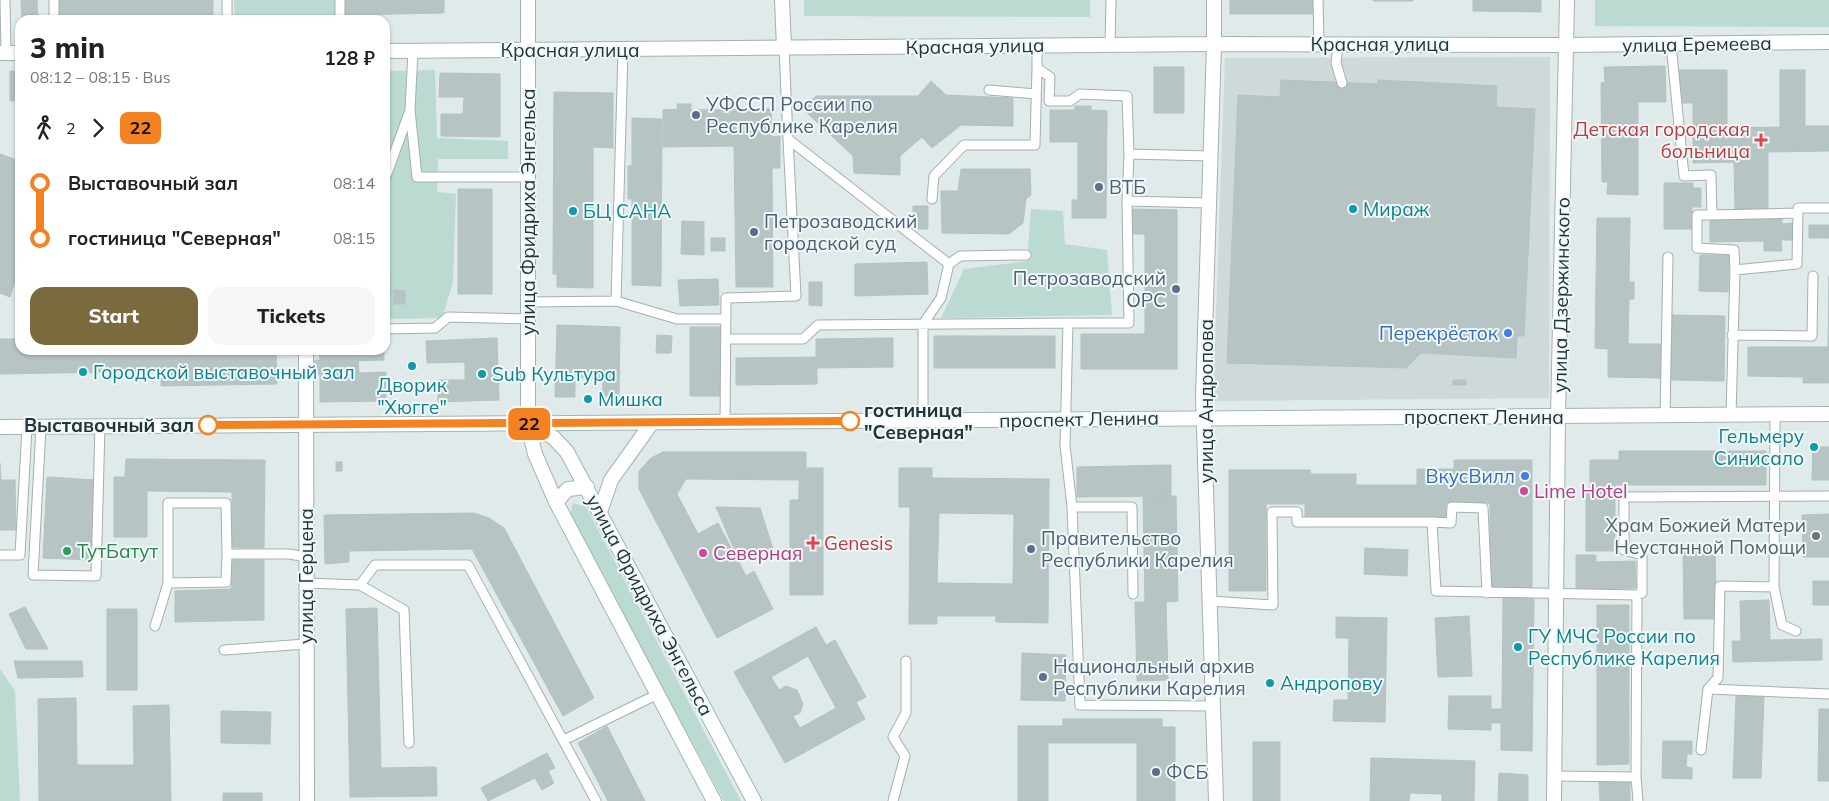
<!DOCTYPE html>
<meta charset="utf-8">
<style>
:root{--surface:#fff;--page:#f6f6f6;--text:#222;--muted:#767676;--accent:#7b6a3e}
body{margin:0;font-family:Mulish,sans-serif;background:var(--page);color:var(--text);height:100vh;display:flex;flex-direction:column;font-size:19px;white-space:nowrap}
*{box-sizing:border-box;margin:0}
p{font-size:16px;color:var(--muted)}
.icon{flex:none;width:28px;height:28px;fill:none;stroke:currentColor;stroke-width:2;stroke-linecap:round;stroke-linejoin:round}
.map{position:relative;flex:1;overflow:hidden}
.side{position:absolute;left:15px;top:15px;width:375px;height:340px;display:flex;flex-direction:column;background:var(--surface);border-radius:15px;box-shadow:0 1px 4px #0004}
.side>*{flex:none}
.badge{padding:0 10px;border-radius:8px;font-size:18px;line-height:32px}
.map>.badge{position:absolute;translate:-50% -50%;box-shadow:0 0 0 2px #fff}
.legs{display:flex;align-items:center;gap:8px;height:55px;padding:0 15px;font-size:16px}
.legs p{margin-inline-start:auto}
.summary{display:flex;align-items:center;justify-content:space-between;height:85px;padding:0 15px}
h1{font-size:28px;font-weight:800;line-height:38px}
.action{display:flex;gap:10px;margin-top:auto;padding:10px 15px}
.action a{flex:1;height:58px;border-radius:15px;background:var(--accent);color:#fff;font-size:20px;font-weight:800;line-height:58px;text-align:center}
.action a+a{background:var(--page);color:var(--text)}
ul{padding:0 15px;list-style:none}
li{display:flex;align-items:center;gap:18px;height:55px;font-size:19px}
li i{display:grid;place-items:center;width:8px;height:100%;margin:0 6px;background:currentColor}
li i::after{content:'';width:12px;height:12px;margin:-6px;border:4px solid;border-radius:50%;background:var(--surface)}
li p{margin-inline-start:auto}
li:first-child i{background:linear-gradient(#0000 50%,currentColor 0)}
li:last-child i{background:linear-gradient(currentColor 50%,#0000 0)}
.map>svg:first-child{display:block}
</style>
<div class="map">
<svg width="1829" height="801" viewBox="0 0 1829 801">
<rect width="100%" height="100%" fill="#e0eaea"/>
<path fill="#cfd9da" d="M1550 57 1549 398 1213 401 1225 58Z"/>
<path fill="#badad2" d="M234 0H336V20H235Z
M804 0H1090V17L804 16Z
M1595 0H1829V27L1595 26Z
M435 70 437 138 508 141V159H438L437 192 456 194 453 282 442 318 385 319V71Z
M1031 209 1063 211 1065 244 1107 250 1112 315 941 318 964 269 1027 261Z
M573 503 586 507 741 801H724L570 517Z
M0 669 15 691 20 801H0Z"/>
<path fill="#b6c4c4" stroke="#b3c2c3" fill-rule="evenodd" d="M21 0H37L38 20H22Z
M57 0H213V20H57Z
M343 0H444V13L343 15Z
M1230 0H1314V14H1230Z
M1373 0H1413V1H1373Z
M1473 0H1541V12L1473 11Z
M1665 66 1666 102H1638V195L1607 194 1608 182H1602L1601 83 1605 82 1604 67Z
M1154 67H1184V113H1154Z
M1678 70H1727V128L1780 127V70H1805V126H1829V151L1768 152V209H1735L1734 162 1693 163V103H1678Z
M10 71H20V101H10Z
M440 73 500 74V137L441 136V114H463L464 97H439Z
M385 78H387V105H385Z
M1281 80 1378 84V80L1497 86 1496 107 1535 109 1524 336H1517L1516 358 1421 353 1406 368 1227 363 1238 95 1280 97Z
M931 81 946 95 1013 98V126L961 125 932 148 922 137 900 156V175L854 173 853 156 803 109 816 96H918Z
M554 92 613 93V148L593 147V288L557 287V274H553Z
M677 104H691V110L771 109 772 137 780 136V168H772L773 287H736L734 146 663 147V110L678 109Z
M1075 106H1091V110L1107 111 1106 218H1072V200H1078V142H1050V110H1075Z
M632 118 662 119 661 286 632 285V199H628V166H632Z
M0 154 20 161 18 230 20 231V266L10 297 0 293Z
M961 169H1030L1031 195 1026 199 1023 223 1009 234 942 233 941 191H958Z
M1664 183H1693V188H1701V207H1692V229H1664Z
M458 189H492V294H458Z
M913 206H928V229H913Z
M1132 209 1177 210V369H1081V334H1145V234H1132Z
M1782 217V224L1793 223 1794 240H1781L1782 251H1764V241L1710 242V218Z
M1597 218H1630L1629 282H1634V299H1629L1628 344H1662V378L1608 377V349L1595 348Z
M682 221 704 222V255L681 254Z
M1809 225H1829V238H1809Z
M711 238H725V251H711Z
M1700 255H1729L1728 292 1699 291Z
M927 262 928 294 855 296V264Z
M385 272H390V295H385Z
M1829 276V383H1803V377L1748 376V347H1828Z
M718 279 719 305 680 306 678 280Z
M809 282H822V306L809 305Z
M394 290 405 291V304H394Z
M1672 315 1725 316 1724 381 1670 380Z
M557 325 620 327 619 397H602L603 378 575 377V397H555Z
M690 327H721V396H690Z
M657 335 672 336 671 353H656Z
M934 336H1055V368H934Z
M497 338 499 400 438 402V380H465V362L427 363 426 341Z
M893 338V367L817 368V384L736 385V358L816 357V339Z
M0 339H20V350H276L277 384 161 386V371L0 374Z
M319 350H384V360L358 361 359 373 386 372V401L320 402V374H315V360H320Z
M1453 380H1466V385H1453Z
M1813 447H1829V480H1812Z
M1619 451H1766V485H1615V551H1586V492H1590V460H1619Z
M663 452H806V468H823V595H790V500H799V480L686 479 677 494 698 534 718 523 746 576 754 571 773 609 717 638 639 489V471L651 458Z
M126 459 265 460 264 548 232 547V492L147 491V537H114V477H125Z
M1454 460H1532V589H1490V503H1446V520H1305V504H1266V591H1229V470H1310L1311 474H1356V485H1417V469H1454Z
M336 462H342V471H336Z
M0 463 1 480H15L16 530H0Z
M1171 465V496L1077 497V467Z
M899 468H932V478L1049 479 1048 623 996 622V616H937V624H909L910 507H899ZM939 513 1014 514 1013 584 937 583Z
M47 477 96 480 92 560 43 558Z
M1176 496 1178 601 1166 602 1168 680 1137 681 1135 602H1145L1143 497Z
M716 507 760 508 773 549 738 558Z
M474 513 489 518 504 528 594 698 563 716 472 549 349 551V562L325 564 324 515Z
M1829 514V557H1803L1802 515Z
M1683 546H1715L1716 619H1684Z
M1365 548 1408 550 1407 576 1364 574Z
M1576 555H1596V562L1635 561 1636 588 1576 589Z
M232 560H264V620L175 622V591L231 589Z
M1813 581H1829V605H1813Z
M1503 598 1534 599 1532 751 1501 750V723H1491V730L1448 729 1449 696H1491V709H1502Z
M1769 600 1770 640 1822 639V660L1733 662 1732 641H1741L1740 601Z
M1597 605H1629V764L1597 765Z
M25 607 48 649H26L9 614Z
M377 608 381 768 436 767 437 796 350 797 346 609Z
M107 609H137V690H107Z
M1469 616 1472 676 1438 677 1435 618Z
M1336 617 1387 618 1385 722 1333 721 1334 700H1348L1349 638H1336Z
M816 627 826 645 835 640 866 697 856 702 865 719 785 763 734 672ZM808 656 836 708 800 728 793 716 800 713 803 704 797 690 786 686 779 690 771 677Z
M1022 653 1066 655 1065 701 1021 700Z
M14 661H82L83 677 18 678Z
M1736 696 1764 697 1761 778H1733Z
M76 698 77 765H134L133 706 169 705 171 801H39L38 699Z
M1819 709H1829V781H1818Z
M221 711 271 712 270 744 221 743Z
M1063 719H1162V727H1175V801H1137V743H1048V801H1018V726H1063Z
M607 726 645 801H608L578 743Z
M1663 741H1692V754H1687L1686 767 1692 768V779L1662 778Z
M1253 742H1280V801H1253Z
M547 753 555 768 548 771 554 783 542 790 535 778 488 801 481 788Z
M1371 758 1475 761 1474 801H1442V794L1410 793 1409 801H1370Z
M1499 773 1528 775V801H1498Z
M1599 782H1630V801H1600Z
M223 793H262V801H223Z"/>
<g fill="none" stroke-linecap="round" stroke-linejoin="round">
<defs>
<path id="service" d="M5 0 6 53
M54 0V20
M227 0V20
M340 0V20
M1318 0 1319 44
M1671 44 1684 176 1711 175 1712 215H1697V248L1734 250 1735 270
M1110 45 1111 0
M1338 45 1336 63 1342 83
M1037 46V68L1050 77 1049 101H1070L1080 94 1127 96 1129 154 1127 201
M784 48 788 139 949 264
M413 51 410 110 417 177H528
M989 90 1036 94
M1129 154 1210 156
M385 179 409 113
M932 199 934 176 964 145H1035L1037 68
M1209 203 1127 201 1129 323H1068L1065 445 1072 507 1080 705 1213 706
M1712 215 1798 213
M616 301 623 50
M528 302 616 301 677 319H726
M385 329 435 328 448 317 528 319
M1732 335 1812 336 1813 276
M726 339H803L818 325 1068 323
M1665 415 1668 257
M1731 415 1735 270 1797 264 1798 208H1829
M1775 415 1774 587 1782 625 1796 631
M923 421V324L941 298 949 264 960 256 1026 255
M725 423 726 298 796 296 788 139
M41 427 33 575 96 576 100 426
M1072 507H1132L1133 594
M227 554 226 582 168 583V503H226L227 554H289L307 557
M0 555H20L27 427
M307 583 360 585 375 565H468L596 801
M360 585 404 610 409 743
M1487 593 1483 508 1452 507 1451 523 1432 522 1436 591 1637 595 1642 593V555L1624 550V497L1829 496
M1637 595 1636 777 1638 801
M1210 601 1273 605 1272 512H1297V522H1432
M155 626 168 583
M224 650 306 644
M1708 689 1829 694
M564 740 658 694
M1701 750 1708 689 1718 678 1720 586 1774 587
M1555 776 1636 777
M893 801 905 756 893 737 906 713V661"/>
<path id="minor" d="M528 0V424
M782 0 784 48
M1566 45 1829 42
M385 51 1214 44V0
M0 53H20
M306 350 307 801"/>
<path id="tertiary" d="M1216 801 1203 397 1214 44 1566 45
M1554 801 1558 416 1567 0"/>
<path id="secondary" d="M528 424 535 454 556 502 714 801
M529 424 554 438 567 452 754 801
M0 427 1829 414
M556 502 568 489 587 487
M600 512 611 480 651 424"/>
</defs>
<use href="#service" stroke="#a3b0b1" stroke-width="11"/>
<use href="#minor" stroke="#a3b0b1" stroke-width="16"/>
<use href="#tertiary" stroke="#a3b0b1" stroke-width="16"/>
<use href="#secondary" stroke="#a2b4b8" stroke-width="16"/>
<use href="#service" stroke="#fff" stroke-width="9"/>
<use href="#minor" stroke="#fff" stroke-width="14"/>
<use href="#tertiary" stroke="#fff" stroke-width="14"/>
<use href="#secondary" stroke="#fff" stroke-width="14"/>
</g>
<g fill="none" stroke-linecap="round" stroke-linejoin="round">
<defs>
<path id="line-1" d="M208 425 850 421"/>
</defs>
<use href="#line-1" stroke="#fff" stroke-width="11"/>
<use href="#line-1" stroke="#f58220" stroke-width="8"/>
</g>
<g fill="#5c6f8a" stroke="#f0f7f7" stroke-width="2">
<circle cx="696" cy="115" r="5"/>
<circle cx="1099" cy="187" r="5"/>
<circle cx="754" cy="232" r="5"/>
<circle cx="1176" cy="289" r="5"/>
<circle cx="1031" cy="549" r="5"/>
<circle cx="1043" cy="677" r="5"/>
<circle cx="1156" cy="772" r="5"/>
</g>
<g fill="#e0444e" stroke="#f0f7f7" stroke-width="2">
<path d="M1758.5 132.5h5v5h5v5h-5v5h-5v-5h-5v-5h5z"/>
<path d="M810.5 535.5h5v5h5v5h-5v5h-5v-5h-5v-5h5z"/>
</g>
<g fill="#0f9aa8" stroke="#f0f7f7" stroke-width="2">
<circle cx="1353" cy="209" r="5"/>
<circle cx="573" cy="211" r="5"/>
<circle cx="412" cy="366" r="5"/>
<circle cx="83" cy="372" r="5"/>
<circle cx="482" cy="374" r="5"/>
<circle cx="588" cy="399" r="5"/>
<circle cx="1814" cy="447" r="5"/>
<circle cx="1518" cy="647" r="5"/>
<circle cx="1270" cy="683" r="5"/>
</g>
<g fill="#3f7fe0" stroke="#f0f7f7" stroke-width="2">
<circle cx="1508" cy="333" r="5"/>
<circle cx="1525" cy="476" r="5"/>
</g>
<g fill="#fff" stroke="#f58220" stroke-width="2.5">
<circle cx="850" cy="421" r="9"/>
<circle cx="208" cy="425" r="9"/>
</g>
<g fill="#d1479c" stroke="#f0f7f7" stroke-width="2">
<circle cx="1524" cy="491" r="5"/>
<circle cx="703" cy="553" r="5"/>
</g>
<circle fill="#6b7280" stroke="#f0f7f7" stroke-width="2" cx="1816" cy="536" r="5"/>
<circle fill="#2e9e5b" stroke="#f0f7f7" stroke-width="2" cx="67" cy="551" r="5"/>
<g text-anchor="middle" dominant-baseline="central" stroke-width="4" stroke-linejoin="round" paint-order="stroke">
<g font-size="19" fill="#223439" stroke="#f0f7f7">
<text x="1380" y="44">Красная улица</text>
<text transform="translate(1697 44) rotate(-1)">улица Еремеева</text>
<text transform="translate(975 46) rotate(-1)">Красная улица</text>
<text x="570" y="50">Красная улица</text>
<text transform="translate(528 212) rotate(-90)">улица Фридриха Энгельса</text>
<text transform="translate(1561 295) rotate(-89)">улица Дзержинского</text>
<text transform="translate(1206 401) rotate(-90)">улица Андропова</text>
<text x="1484" y="417">проспект Ленина</text>
<text transform="translate(1079 419) rotate(-1)">проспект Ленина</text>
<text transform="translate(306 576) rotate(-90)">улица Герцена</text>
<text transform="translate(650 605) rotate(62)">улица Фридриха Энгельса</text>
</g>
<g font-size="19" fill="#4e5e75" stroke="#f0f7f7" text-anchor="start">
<text x="706" y="104">УФССП России по<tspan x="706" dy="22">Республике Карелия</tspan></text>
<text x="1109" y="187">ВТБ</text>
<text x="764" y="221">Петрозаводский<tspan x="764" dy="22">городской суд</tspan></text>
<text x="1166" y="278" text-anchor="end">Петрозаводский<tspan x="1166" dy="22">ОРС</tspan></text>
<text x="1041" y="538">Правительство<tspan x="1041" dy="22">Республики Карелия</tspan></text>
<text x="1053" y="666">Национальный архив<tspan x="1053" dy="22">Республики Карелия</tspan></text>
<text x="1166" y="772">ФСБ</text>
</g>
<g font-size="19" fill="#be3a42" stroke="#f0f7f7" text-anchor="end">
<text x="1750" y="129">Детская городская<tspan x="1750" dy="22">больница</tspan></text>
<text x="824" y="543" text-anchor="start">Genesis</text>
</g>
<g font-size="19" fill="#0d838f" stroke="#f0f7f7" text-anchor="start">
<text x="1363" y="209">Мираж</text>
<text x="583" y="211">БЦ САНА</text>
<text x="93" y="372">Городской выставочный зал</text>
<text x="492" y="374">Sub Культура</text>
<text x="412" y="385" text-anchor="middle">Дворик<tspan x="412" dy="22">"Хюгге"</tspan></text>
<text x="598" y="399">Мишка</text>
<text x="1804" y="436" text-anchor="end">Гельмеру<tspan x="1804" dy="22">Синисало</tspan></text>
<text x="1528" y="636">ГУ МЧС России по<tspan x="1528" dy="22">Республике Карелия</tspan></text>
<text x="1280" y="683">Андропову</text>
</g>
<g font-size="19" fill="#366cbe" stroke="#f0f7f7" text-anchor="end">
<text x="1498" y="333">Перекрёсток</text>
<text x="1515" y="476">ВкусВилл</text>
</g>
<g font-size="19" font-weight="bold" fill="#223439" stroke="#f0f7f7" text-anchor="start">
<text x="864" y="410">гостиница<tspan x="864" dy="22">"Северная"</tspan></text>
<text x="194" y="425" text-anchor="end">Выставочный зал</text>
</g>
<g font-size="19" fill="#b23c85" stroke="#f0f7f7" text-anchor="start">
<text x="1534" y="491">Lime Hotel</text>
<text x="713" y="553">Северная</text>
</g>
<g font-size="19" fill="#5b616d" stroke="#f0f7f7" text-anchor="end">
<text x="1806" y="525">Храм Божией Матери<tspan x="1806" dy="22">Неустанной Помощи</tspan></text>
</g>
<g font-size="19" fill="#27864d" stroke="#f0f7f7" text-anchor="start">
<text x="77" y="551">ТутБатут</text>
</g>
</g>
</svg>
<b class="badge" style="left:529px;top:424px;background:#f58220;color:#111">22</b>
<section class="side">
<div class="summary"><div><h1>3 min</h1><p>08:12 – 08:15 · Bus</p></div><b>128 ₽</b></div>
<div class="legs"><svg class="icon" aria-label="walk" viewBox="0 0 24 24"><circle cx="13" cy="4" r="2"/><path d="M13 8l-2 6 4 7M11 14l-3 7M7 12l3-4h3l4 4"/></svg>2<svg class="icon" aria-label="forward" viewBox="0 0 24 24"><path d="M9 5l7 7-7 7"/></svg><b class="badge" style="background:#f58220;color:#111">22</b></div>
<ul>
<li><i style="color:#f58220"></i><b>Выставочный зал</b><p>08:14</p></li>
<li><i style="color:#f58220"></i><b>гостиница &quot;Северная&quot;</b><p>08:15</p></li>
</ul>
<div class="action"><a>Start</a><a>Tickets</a></div>
</section>
</div>
